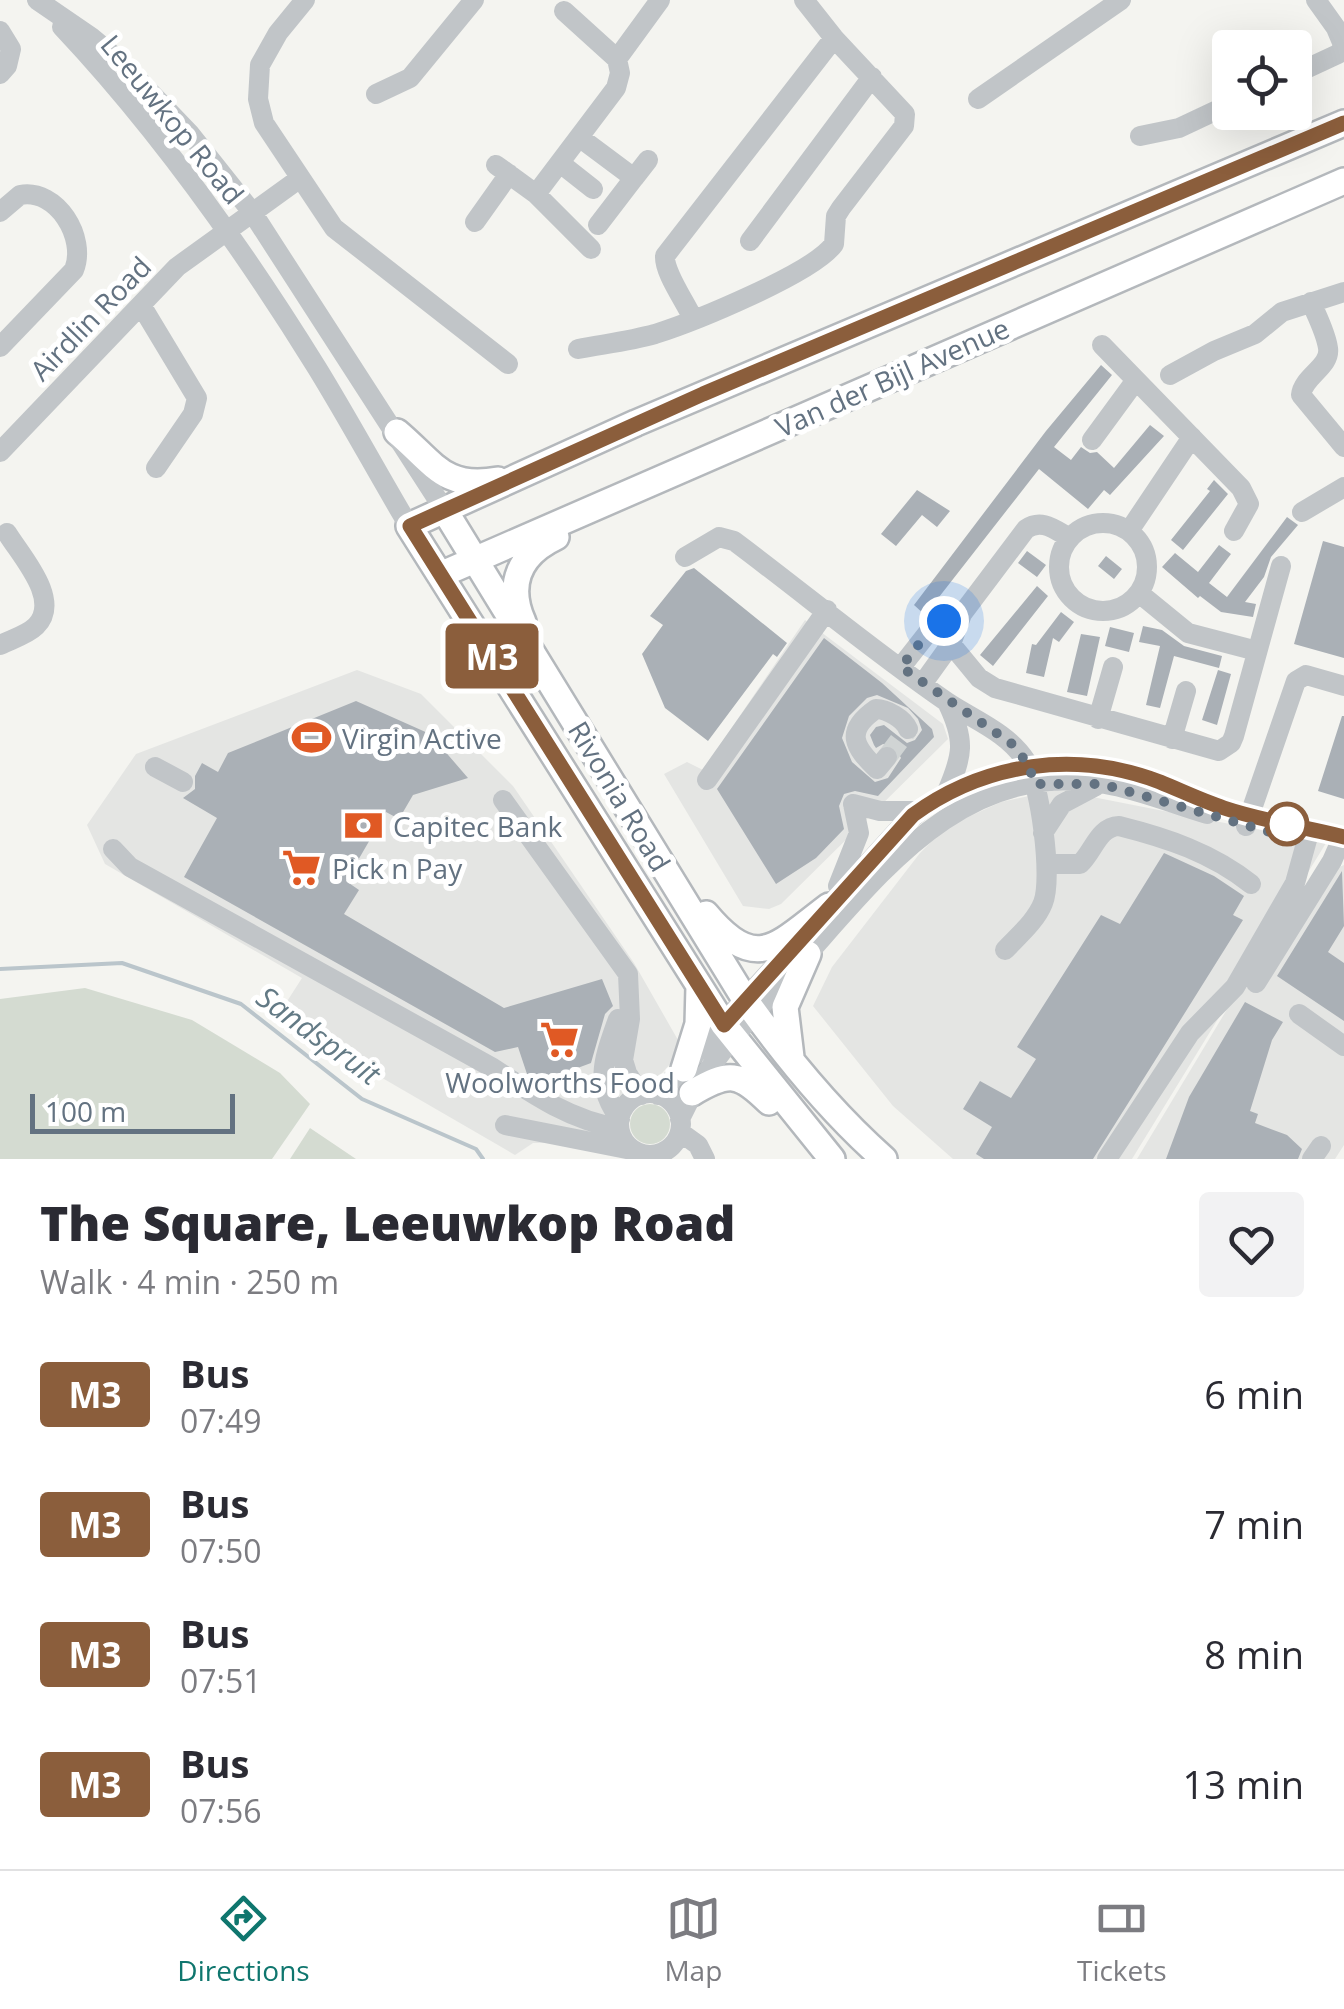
<!DOCTYPE html>
<meta charset="utf-8">
<style>
:root{--surface:#fff;--page:#f2f2f3;--text:#2b2b33;--muted:#7c7c81;--line:#e1e1e2;--accent:#0f766e}
body{margin:0;font-family:"Open Sans",sans-serif;background:var(--page);color:var(--text);height:100vh;display:flex;flex-direction:column;font-size:38px;white-space:nowrap}
*{box-sizing:border-box;margin:0}
p{font-size:32px;color:var(--muted)}
.icon{flex:none;width:55px;height:55px;fill:none;stroke:currentColor;stroke-width:2;stroke-linecap:round;stroke-linejoin:round}
.map{position:relative;height:1159px;overflow:hidden}
.drawer{display:flex;flex-direction:column;background:var(--surface);flex:1}
.drawer>*{flex:none}
.badge{padding:0 20px;border-radius:8px;font-size:35px;line-height:65px}
.tools{position:absolute;left:1212px;top:30px;display:grid;gap:20px}
.tools a{display:grid;place-items:center;width:100px;height:100px;border-radius:10px;background:var(--surface);box-shadow:0 10px 40px #0002;font-size:50px}
.scale{position:absolute;left:30px;bottom:25px;width:205px;box-sizing:border-box;padding-left:10px;border:5px solid #637281;border-top:0;font-size:28px;line-height:35px;white-space:nowrap;color:#637281;-webkit-text-stroke:8px #fff;paint-order:stroke}
.you{position:absolute;width:50px;height:50px;margin:-25px;border:8px solid #fff;border-radius:50%;background:#1a73e8;box-shadow:0 0 0 15px #1a73e833}
.map>.badge{position:absolute;translate:-50% -50%;box-shadow:0 0 0 5px #fff}
.round{display:grid;place-items:center;flex:none;width:105px;height:105px;border-radius:10px;background:var(--page)}
.overview{display:flex;align-items:center;justify-content:space-between;height:170px;padding:0 40px}
h1{font-size:48px;font-weight:800;line-height:75px}
ul{padding:0;list-style:none}
li{display:flex;align-items:center;gap:30px;height:130px;padding:0 40px}
li div{flex:1}
li b{display:block;font-size:38px}
li em{font-style:normal}
li .badge{min-width:110px;font-weight:700;text-align:center}
.dock{display:flex;justify-content:space-around;align-items:center;height:140px;border-top:2px solid var(--line);background:var(--surface);font-size:28px;color:var(--muted)}
.dock a{display:grid;justify-items:center;gap:5px}
.dock .selected{color:var(--accent)}
.map>svg:first-child{display:block}
</style>
<div class="map">
<svg width="1344" height="1159" viewBox="0 0 1344 1159">
<rect width="100%" height="100%" fill="#f4f4f0"/>
<path fill="#e4e5e3" d="M805 620 943 724 948 739 781 904 769 909 743 906 664 774 687 762 703 770Z
M357 670 421 694 513 786 634 963 678 1040V1055L656 1080 638 1077 610 1106V1132L585 1142 533 1143 515 1155 277 1017 302 978 105 864 87 825 136 754Z
M1057 790 1326 843 1132 1159H953L893 1106 813 1006 832 967 920 853 946 827 1001 802Z
M1344 865V1145L1335 1159H1137L1235 996 1337 868Z"/>
<path fill="#d4dbd1" d="M85 988 192 1020 280 1073 310 1104 272 1159H0V999Z
M630 1124a20 20 0 1 1 40 0a20 20 0 1 1-40 0Z
M310 1128 356 1159H290Z"/>
<g fill="none" stroke-linecap="round" stroke-linejoin="round">
<path stroke="#bac5cb" stroke-width="4" d="M0 969 122 963 241 1004 362 1099 476 1149 483 1159"/>
</g>
<path fill="#aab0b6" fill-rule="evenodd" d="M1101 365 1112 375 1054 447 1071 460 1081 447 1090 453 1097 452 1114 468 1150 425 1164 436 1110 495 1104 490 1088 509 1039 469 925 615 914 605 1046 431Z
M1214 480 1228 494 1183 550 1171 540 1210 491 1207 489Z
M917 490 950 511 937 527 922 515 896 546 881 534Z
M1287 517 1298 525 1271 557 1264 577 1245 602 1256 604 1253 617 1221 612 1200 596 1198 598 1162 567 1175 553 1198 572 1219 545 1231 554 1209 583 1227 597Z
M1323 541 1344 547V658L1294 644Z
M1027 551 1046 565 1037 577 1018 563Z
M1106 556 1122 569 1114 579 1098 566Z
M694 568 787 643 777 657 773 654 708 741 665 708 642 654 663 625 650 616 686 571Z
M1037 586 1048 596 993 666 980 655Z
M1061 612 1074 622 1059 642 1053 638 1044 677 1026 673 1032 644 1036 645Z
M1143 626 1162 630 1184 646 1222 656 1219 668 1174 656 1160 708 1146 705 1160 646 1139 642Z
M1110 627 1134 633 1129 652 1105 646Z
M1081 634 1100 637 1087 696 1067 692Z
M824 638 882 683 932 729 934 737 878 796 855 791 844 794 839 806 844 829 816 858 776 884 717 789ZM877 695 908 708 918 719 922 730 915 740 907 743 884 725 876 727 870 735 874 745 876 748 883 744 895 746 901 758 888 778 875 782 852 762 842 738 849 716 867 698Z
M1218 670 1231 674 1217 725 1202 720Z
M356 701 430 734 468 778 413 795 399 819 386 812 346 881 359 890 344 914 504 1008 602 979 613 1006 605 1014 591 1063 540 1082 527 1074 518 1047 495 1052 184 877 217 818 183 798 195 789V776L202 763 218 772 228 753Z
M1342 716H1344V799L1318 791Z
M1164 853 1214 876 1244 896 1233 915 1243 920 1161 1051 1093 1159H984L976 1154 992 1127 963 1109 980 1081 1011 1098 1036 1059 1017 1047 1101 915 1120 924Z
M1342 871 1344 926 1328 952 1344 963V1021L1277 976Z
M1245 1002 1283 1022 1272 1040 1250 1111 1258 1114 1255 1123 1287 1135 1302 1149 1298 1159H1166L1189 1097Z"/>
<g fill="none" stroke-linecap="round" stroke-linejoin="round">
<path stroke="#d0d4d4" stroke-width="20" stroke-dasharray="20 10" stroke-linecap="butt" d="M887 757 908 729"/>
<defs>
<path id="major" d="M397 432C434 463 444 490 498 480
M445 511 746 1001C786 1057 832 1113 884 1159
M440 575 1344 181
M523 622C506 584 520 554 556 537
M706 914C757 975 777 945 829 906
M791 1057 785 1007 808 954
M684 1069 698 1024 699 986
M692 1093C729 1071 739 1072 769 1102
M832 1159 724 1025 409 526 636 423 1344 123"/>
</defs>
<use href="#major" stroke="#b4b8bc" stroke-width="30"/>
<path stroke="#c1c5c8" stroke-width="20" d="M37 0 91 37 121 62 190 134 252 212 445 511
M305 0 278 33 260 65 258 99 264 123 334 228 508 364
M564 11 617 59
M62 27C160 131 242 247 317 368 349 420 378 474 409 526
M0 31 11 49 7 66 0 74
M1295 74 1338 54 1344 47 1336 28 1316 0
M376 94 410 78 474 0
M978 99 1121 0
M1140 136 1179 128 1230 104
M579 137 634 178 598 225
M560 163 593 189
M496 165 536 194 591 249
M634 178 648 160
M536 194 616 88 620 73 617 59 660 0
M0 212 20 195C57 188 87 238 74 270L0 347
M475 222 509 174
M750 241 872 77
M1311 302C1317 316 1326 333 1328 348 1331 367 1303 376 1301 395L1344 447
M141 305 197 398 193 414 156 468
M693 319C685 301 664 273 665 256L834 38
M1102 345 1241 488 1249 504 1234 531
M578 349C604 344 630 341 655 334 693 322 814 273 834 244L836 216 841 208 904 126 905 114 834 38 804 0
M1170 375 1214 351 1255 334 1282 312 1344 292
M1092 440 1136 380
M0 452 177 267 299 179
M1302 512 1344 487
M1059 567a44 44 0 1 1 88 0a44 44 0 1 1-88 0Z
M1129 531 1192 437
M685 557 719 537 734 541C805 594 874 652 947 702 974 720 1007 732 1026 761 1040 783 1053 878 1043 903 1036 921 1018 936 1005 950
M1139 593 1188 633 1257 651
M951 644 979 678 995 688 1219 751 1231 743 1234 736 1281 566
M0 645C12 639 27 635 36 626 62 600 21 556 7 533
M901 667 930 630 962 614
M923 683 951 644 962 614 1026 529C1042 518 1055 530 1070 538
M1098 719 1113 667
M1172 739 1186 691
M887 757 877 769C854 747 844 731 876 709 887 709 904 719 908 729
M155 767 183 782
M707 780 827 610
M946 794C963 755 966 741 947 702
M503 800 628 974 630 1019 623 1060 627 1073 641 1095
M853 804 880 811H918
M1246 826 1296 681 1306 675 1344 686
M1043 833 1062 804 1096 786
M113 849 130 867 493 1068C532 1094 572 1121 619 1128
M1047 864H1080C1094 851 1098 827 1119 826 1167 838 1212 853 1251 884
M838 886 859 833 853 804
M1256 983 1332 861 1343 836
M1299 1014 1344 1046
M618 1019C604 1059 593 1083 620 1119
M619 1124a31 31 0 1 1 62 0a31 31 0 1 1-62 0Z
M658 1095 897 831C956 773 1044 752 1124 772 1159 780 1190 797 1225 808 1263 821 1304 827 1344 837
M680 1119C708 1057 761 1008 805 957 886 866 967 760 1105 784 1140 790 1173 804 1207 814
M505 1125 632 1150
M680 1132 698 1145 705 1159
M1107 1159 1190 1033 1235 987 1295 883 1310 829
M1312 1159 1321 1146"/>
<use href="#major" stroke="#fff" stroke-width="25"/>
</g>
<g fill="none" stroke-linecap="round" stroke-linejoin="round">
<defs>
<path id="line" d="M1344 123 703 394 410 526 724 1025 913 815C986 762 1076 750 1160 782 1182 791 1203 801 1224 808 1263 821 1304 827 1344 837"/>
</defs>
<use href="#line" stroke="#fff" stroke-width="22"/>
<use href="#line" stroke="#8b5e3c" stroke-width="15"/>
<path stroke="#637281" stroke-width="10" stroke-dasharray="0 18" d="M944 621 930 630 901 667 1011 743 1029 765 1034 784H1102L1277 834 1287 824"/>
</g>
<defs>
<symbol id="stadium-bare" viewBox="-9 -9 18 18"><path d="M0-5a6.5 5 0 1 0 0 10a6.5 5 0 1 0 0-10ZM-3.5-1.8h7v3.6h-7Z" fill="#e05924" stroke="#fff" stroke-width="2.5" paint-order="stroke"/></symbol>
<symbol id="bank-bare" viewBox="-9 -9 18 18"><path d="M-6-4H6V4H-6ZM0-2.3a2.3 2.3 0 1 0 0 4.6a2.3 2.3 0 1 0 0-4.6Z" fill="#e05924" stroke="#fff" stroke-width="2.5" paint-order="stroke"/></symbol>
<symbol id="supermarket-bare" viewBox="-9 -9 18 18"><path d="M-6-5.5h2.5l.6 2H6L4.5 2H-2.5L-4.4-4H-6ZM-1.5 3.2a1.3 1.3 0 1 0 .1 0ZM3 3.2a1.3 1.3 0 1 0 .1 0Z" fill="#e05924" stroke="#fff" stroke-width="2.5" paint-order="stroke"/></symbol>
</defs>
<g fill-rule="evenodd">
<use href="#stadium-bare" x="284" y="710" width="55" height="55"/>
<use href="#bank-bare" x="336" y="798" width="55" height="55"/>
<use href="#supermarket-bare" x="274" y="840" width="55" height="55"/>
<use href="#supermarket-bare" x="532" y="1012" width="55" height="55"/>
</g>
<circle fill="#fff" stroke="#8b5e3c" stroke-width="5" cx="1287" cy="824" r="20"/>
<g text-anchor="middle" dominant-baseline="central" stroke-width="10" stroke-linejoin="round" paint-order="stroke">
<g font-size="28" fill="#637281" stroke="#fff">
<text transform="translate(173 119) rotate(51)">Leeuwkop Road</text>
<text transform="translate(90 318) rotate(-46)">Airdlin Road</text>
<text transform="translate(892 377) rotate(-24)">Van der Bijl Avenue</text>
<text transform="translate(620 796) rotate(59)">Rivonia Road</text>
</g>
<g font-size="28" fill="#637281" stroke="#fff" text-anchor="start">
<text x="342" y="738">Virgin Active</text>
<text x="393" y="826">Capitec Bank</text>
<text x="332" y="868">Pick n Pay</text>
<text x="560" y="1082" text-anchor="middle">Woolworths Food</text>
</g>
<g font-size="30" font-style="italic" fill="#637a85" stroke="#fff">
<text transform="translate(319 1035) rotate(36)">Sandspruit</text>
</g>
</g>
</svg>
<div class="tools">
<a><svg class="icon" aria-label="locate" viewBox="0 0 24 24"><circle cx="12" cy="12" r="6"/><path d="M12 2v4M12 18v4M2 12h4M18 12h4"/></svg></a>
</div>
<div class="scale">100 m</div>
<div class="you" style="left:944px;top:621px"></div>
<b class="badge" style="left:492px;top:656px;background:#8b5e3c;color:#fff">M3</b>
</div>
<section class="drawer">
<div class="overview"><div><h1>The Square, Leeuwkop Road</h1><p>Walk · 4 min · 250 m</p></div><a class="round"><svg class="icon" aria-label="heart" viewBox="0 0 24 24"><path d="M12 20l-8-8c-3-5 5-10 8-4 3-6 11-1 8 4z"/></svg></a></div>
<ul>
<li><span class="badge" style="background:#8b5e3c;color:#fff">M3</span><div><b>Bus</b><p>07:49</p></div><em>6 min</em></li>
<li><span class="badge" style="background:#8b5e3c;color:#fff">M3</span><div><b>Bus</b><p>07:50</p></div><em>7 min</em></li>
<li><span class="badge" style="background:#8b5e3c;color:#fff">M3</span><div><b>Bus</b><p>07:51</p></div><em>8 min</em></li>
<li><span class="badge" style="background:#8b5e3c;color:#fff">M3</span><div><b>Bus</b><p>07:56</p></div><em>13 min</em></li>
</ul>
</section>
<nav class="dock">
<a class="selected"><svg class="icon" aria-label="directions" viewBox="0 0 24 24"><path d="M12 3l9 9-9 9-9-9zM9 14v-3h6M13 9l2 2-2 2"/></svg>Directions</a>
<a><svg class="icon" aria-label="map" viewBox="0 0 24 24"><path d="M3 6l6-2 6 2 6-2v14l-6 2-6-2-6 2zM9 4v14M15 6v14"/></svg>Map</a>
<a><svg class="icon" aria-label="tickets" viewBox="0 0 24 24"><path d="M3 7h18v10H3zM15 7v10"/></svg>Tickets</a>
</nav>
